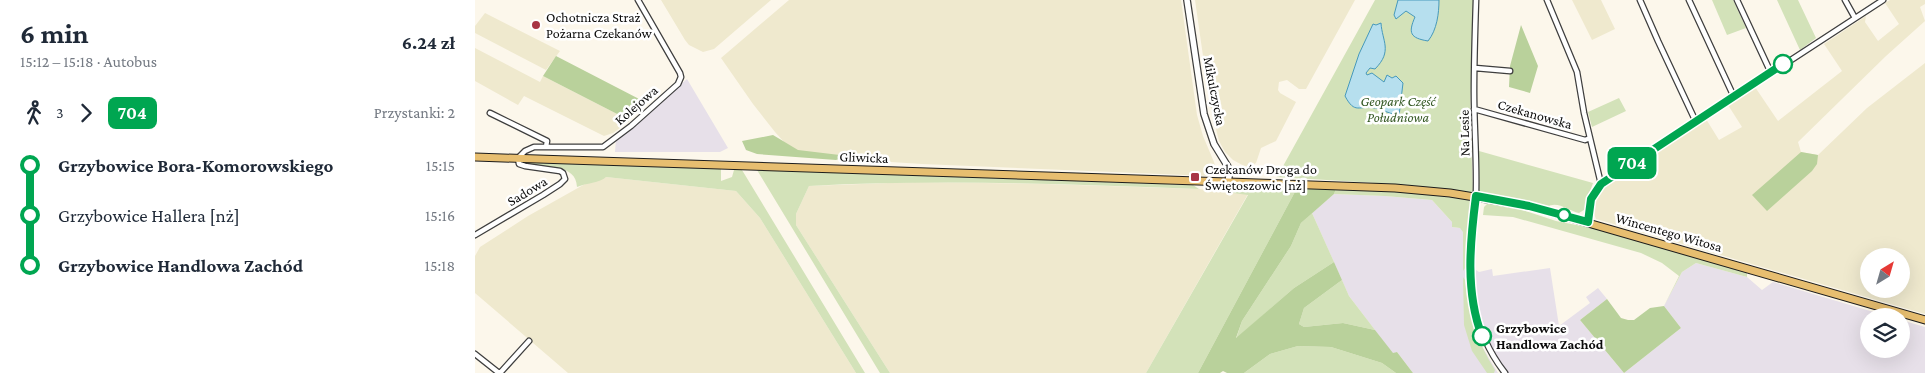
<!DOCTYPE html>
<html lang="pl">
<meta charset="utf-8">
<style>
:root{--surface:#fff;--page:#f2f2f3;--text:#1f2937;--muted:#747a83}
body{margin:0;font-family:"Crimson Pro",serif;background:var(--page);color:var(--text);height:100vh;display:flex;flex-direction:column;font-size:19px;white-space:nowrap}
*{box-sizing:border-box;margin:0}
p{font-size:16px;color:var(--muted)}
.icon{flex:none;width:28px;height:28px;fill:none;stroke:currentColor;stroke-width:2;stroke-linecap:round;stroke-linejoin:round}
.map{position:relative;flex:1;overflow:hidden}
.side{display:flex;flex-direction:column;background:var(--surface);width:475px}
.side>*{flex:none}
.badge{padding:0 10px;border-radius:8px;font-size:18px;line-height:32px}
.needle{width:32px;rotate:37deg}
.fabs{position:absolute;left:1385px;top:248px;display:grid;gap:10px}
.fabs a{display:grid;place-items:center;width:50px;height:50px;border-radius:50%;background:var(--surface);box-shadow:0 5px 20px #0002;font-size:25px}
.map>.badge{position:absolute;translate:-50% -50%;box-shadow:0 0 0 2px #fff}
.legs{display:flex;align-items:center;gap:8px;height:55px;padding:0 20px;font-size:16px}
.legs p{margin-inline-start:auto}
.head{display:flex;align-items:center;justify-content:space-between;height:85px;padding:0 20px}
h1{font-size:28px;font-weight:700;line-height:38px}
ul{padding:0 20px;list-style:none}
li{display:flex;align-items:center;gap:18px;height:50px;font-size:19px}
li i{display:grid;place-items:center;width:8px;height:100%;margin:0 6px;background:currentColor}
li i::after{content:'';width:12px;height:12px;margin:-6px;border:4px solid;border-radius:50%;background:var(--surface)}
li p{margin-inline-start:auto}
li:first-child i{background:linear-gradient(#0000 50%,currentColor 0)}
li:last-child i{background:linear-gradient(currentColor 50%,#0000 0)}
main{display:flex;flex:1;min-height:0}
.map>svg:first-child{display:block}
</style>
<main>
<section class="side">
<div class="head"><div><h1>6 min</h1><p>15:12 – 15:18 · Autobus</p></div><b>6.24 zł</b></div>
<div class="legs"><svg class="icon" aria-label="walk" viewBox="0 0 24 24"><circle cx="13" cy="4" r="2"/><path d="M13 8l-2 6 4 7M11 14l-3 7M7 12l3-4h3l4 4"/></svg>3<svg class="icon" aria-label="forward" viewBox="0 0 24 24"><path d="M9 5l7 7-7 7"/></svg><b class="badge" style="background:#00a651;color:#fff">704</b><p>Przystanki: 2</p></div>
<ul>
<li><i style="color:#00a651"></i><b>Grzybowice Bora-Komorowskiego</b><p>15:15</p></li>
<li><i style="color:#00a651"></i><span>Grzybowice Hallera [nż]</span><p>15:16</p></li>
<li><i style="color:#00a651"></i><b>Grzybowice Handlowa Zachód</b><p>15:18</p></li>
</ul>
</section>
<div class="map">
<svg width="1450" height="373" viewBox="0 0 1450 373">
<rect width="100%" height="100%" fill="#fcf7eb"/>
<path fill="#e7e0e9" d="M212 79 253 148 245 152H140L141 139Z
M859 194 910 196 957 200 977 222V227L985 228 992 232 990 280 996 320 1002 338 1023 373H938L922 352 918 354 874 296 837 213Z
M1221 263 1272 277 1287 290 1298 282 1412 316H1394V349H1426V320L1450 327V373H1149L1206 328 1189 306 1207 272Z
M998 268 1004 272 1017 269 1018 276 1075 268 1084 326 1115 303 1111 297 1123 288 1132 299 1105 320 1149 373H1033L1019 354 1009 334 1001 305Z"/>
<path fill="#efe9ce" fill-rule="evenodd" d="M186 0H296L239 49 228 52 214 45 210 40Z
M314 0H706L722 115 728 136 739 162 741 168 739 172 734 176 447 164 385 160 325 152 309 142 300 132 278 104 246 58Z
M720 0H880L831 89H824L812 80 804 82 803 90 805 93 821 102 801 141 786 148 781 163 773 168 758 160 750 152 744 141 735 105Z
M1097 0H1126L1140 29 1117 40Z
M1415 0H1450V4L1445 7 1450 21 1411 56 1323 142 1326 152 1343 155 1392 108 1450 63V314L1121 219 1117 209 1119 199 1125 188 1178 152 1231 119 1244 140 1267 127 1253 105 1280 87 1303 121 1367 71 1349 44 1391 16 1390 22 1403 41 1424 24 1410 3ZM1394 256H1426V289H1394Z
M10 13 85 51 71 70 0 33V26Z
M0 48 65 82 68 76 148 117 153 122 138 133 129 136 49 96 43 105 0 81Z
M131 177 261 191 285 218 381 373H93L0 293V256L5 247 53 216 110 184Z
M440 182 571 184 724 189 773 194 671 373H415L321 225V214L334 186Z"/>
<path fill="#d3e2b9" d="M900 0H999L995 113 998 193 934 185 802 177Z
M1237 0H1258L1271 28 1252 35Z
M1302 0H1323L1341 38 1325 50Z
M1144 98 1151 111 1117 127 1113 112Z
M1004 151 1118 183 1113 197 1112 208 1104 213C1094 211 1082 200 1072 207L1004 193Z
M50 161 246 169V181L257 177 259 170H267L390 373H381L285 218 261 191 131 177C125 183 111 183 102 187 101 163 71 168 52 166L49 164Z
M282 170 718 185 724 189C594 184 464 179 334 186L321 214V225L415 373H405Z
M772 186 822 188 723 373H671L773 195 736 190 737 187Z
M861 189 958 194 991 199 995 201 996 207 993 224 990 268 988 271V232L985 228 977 227V222L957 200 910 196 859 194Z
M1013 203 1038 207 1081 221 1127 230 1272 273V277L1221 263 1207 272 1189 306 1204 276 1187 263 1166 253 1038 217 1008 215 1009 207Z
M837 213 859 262 819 288 761 339 767 321 816 246 826 223Z
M988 277 990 280C993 314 1002 341 1020 370L1019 373H1012L997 351 989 325Z
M867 280 874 296 900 330 868 323 829 327 824 324 829 308Z
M823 346 856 347 907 363 921 373H769L795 354Z"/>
<path fill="#b9d19b" d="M1046 25 1063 66 1055 93 1034 87 1035 66Z
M81 56 168 101 153 122 148 117 68 76Z
M298 135 323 150 373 156 361 160 282 154 271 150 267 141Z
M1326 152 1343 155 1342 164 1337 171 1292 211 1277 195Z
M822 188 861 189 859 194 826 223 816 246 767 321 761 338 819 288 859 262 867 280 829 308 824 324 829 327 868 323 900 330 918 353 922 352 938 373H921L907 363 856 347 823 346 795 354 769 373H752L748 371 745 373H723Z
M1132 299 1146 318 1153 320H1159L1175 308 1189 306 1206 328 1149 373 1105 320Z"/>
<path fill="#b6dfee" stroke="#4699bb" d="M923 0H964C964 13 962 30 953 41 935 38 933 33 940 17L931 11 921 19 919 15Z
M906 23C907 41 918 51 900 69L895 68 891 73 892 75 897 73 909 82 912 75 917 78 921 76 928 83 924 116C916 114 908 110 900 108 884 105 880 115 870 96L884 54 898 24 901 25Z"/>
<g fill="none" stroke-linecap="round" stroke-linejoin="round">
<defs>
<path id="minor" d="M1001 0C1000 30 999 61 999 92 999 126 1002 160 1001 194 1001 206 998 217 997 228 994 283 995 328 1030 373
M1072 0 1102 72 1109 113 1126 184
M1165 0 1183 41 1221 122
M1214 0 1259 97
M1262 0 1296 73
M1370 0 1380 18
M1000 68 1035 71
M999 109 1110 140 1115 138
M15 113 72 141 71 147
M1113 222 1116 199 1126 184 1408 0
M0 235 68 195 85 184 90 179 88 173 85 171 50 166 44 164 43 158 50 151 59 147H128L156 126 203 84 206 77 205 73 163 0
M0 354 24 373
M25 373 54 341"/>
<path id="tertiary" d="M712 0 729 114 739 144 755 170 753 182"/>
<path id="primary" d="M0 157 753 182 920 188 975 193 1054 206 1450 320"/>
</defs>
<use href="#minor" stroke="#3e3e3e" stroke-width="7"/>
<use href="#tertiary" stroke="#3e3e3e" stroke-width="8"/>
<use href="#primary" stroke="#1c1c1c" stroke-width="9"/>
<use href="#minor" stroke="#fff" stroke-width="4.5"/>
<use href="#tertiary" stroke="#fff" stroke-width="5.5"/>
<use href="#primary" stroke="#e7be70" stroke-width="7"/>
</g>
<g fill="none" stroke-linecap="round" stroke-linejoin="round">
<defs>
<path id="line-1" d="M1007 336C990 292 995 242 1001 196L1054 206 1113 222 1116 199 1126 184 1308 64"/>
</defs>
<use href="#line-1" stroke="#fff" stroke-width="11"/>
<use href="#line-1" stroke="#00a651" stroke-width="8"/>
</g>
<g fill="#a83546" stroke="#fff" stroke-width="2">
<circle cx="61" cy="25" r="5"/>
<rect x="715" y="172" width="10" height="10" rx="2.5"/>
</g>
<g fill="#fff" stroke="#00a651" stroke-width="2.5">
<circle cx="1308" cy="64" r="9"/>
<circle cx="1089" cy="215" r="6"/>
<circle cx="1007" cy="336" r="9"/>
</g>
<g text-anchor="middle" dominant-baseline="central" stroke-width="5" stroke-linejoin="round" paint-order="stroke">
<g font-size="14" fill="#0b0b0b" stroke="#fff" text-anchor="start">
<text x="71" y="17">Ochotnicza Straż<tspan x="71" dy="16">Pożarna Czekanów</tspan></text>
<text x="730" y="169">Czekanów Droga do<tspan x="730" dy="16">Świętoszowic [nż]</tspan></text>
</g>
<g font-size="14" fill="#0b0b0b" stroke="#fff">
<text transform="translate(740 91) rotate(79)">Mikulczycka</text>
<text transform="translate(161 105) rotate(-41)">Kolejowa</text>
<text transform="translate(1060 114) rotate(16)">Czekanowska</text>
<text transform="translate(989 133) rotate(-91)">Na Lesie</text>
<text transform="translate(389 157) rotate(2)">Gliwicka</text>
<text transform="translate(52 191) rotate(-31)">Sadowa</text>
<text transform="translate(1194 232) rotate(16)">Wincentego Witosa</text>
</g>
<g font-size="14" font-style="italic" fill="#355924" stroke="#fff">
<text x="923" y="101">Geopark Część<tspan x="923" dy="16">Południowa</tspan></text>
</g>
<g font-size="14" font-weight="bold" fill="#0b0b0b" stroke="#fff" text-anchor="start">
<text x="1021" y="328">Grzybowice<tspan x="1021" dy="16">Handlowa Zachód</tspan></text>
</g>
</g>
</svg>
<div class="fabs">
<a><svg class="needle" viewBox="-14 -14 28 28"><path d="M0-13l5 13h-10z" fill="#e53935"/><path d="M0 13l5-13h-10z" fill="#747a83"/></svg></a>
<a><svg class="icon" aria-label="layers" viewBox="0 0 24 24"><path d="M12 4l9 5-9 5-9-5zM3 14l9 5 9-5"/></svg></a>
</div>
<b class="badge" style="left:1157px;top:163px;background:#00a651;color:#fff">704</b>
</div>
</main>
